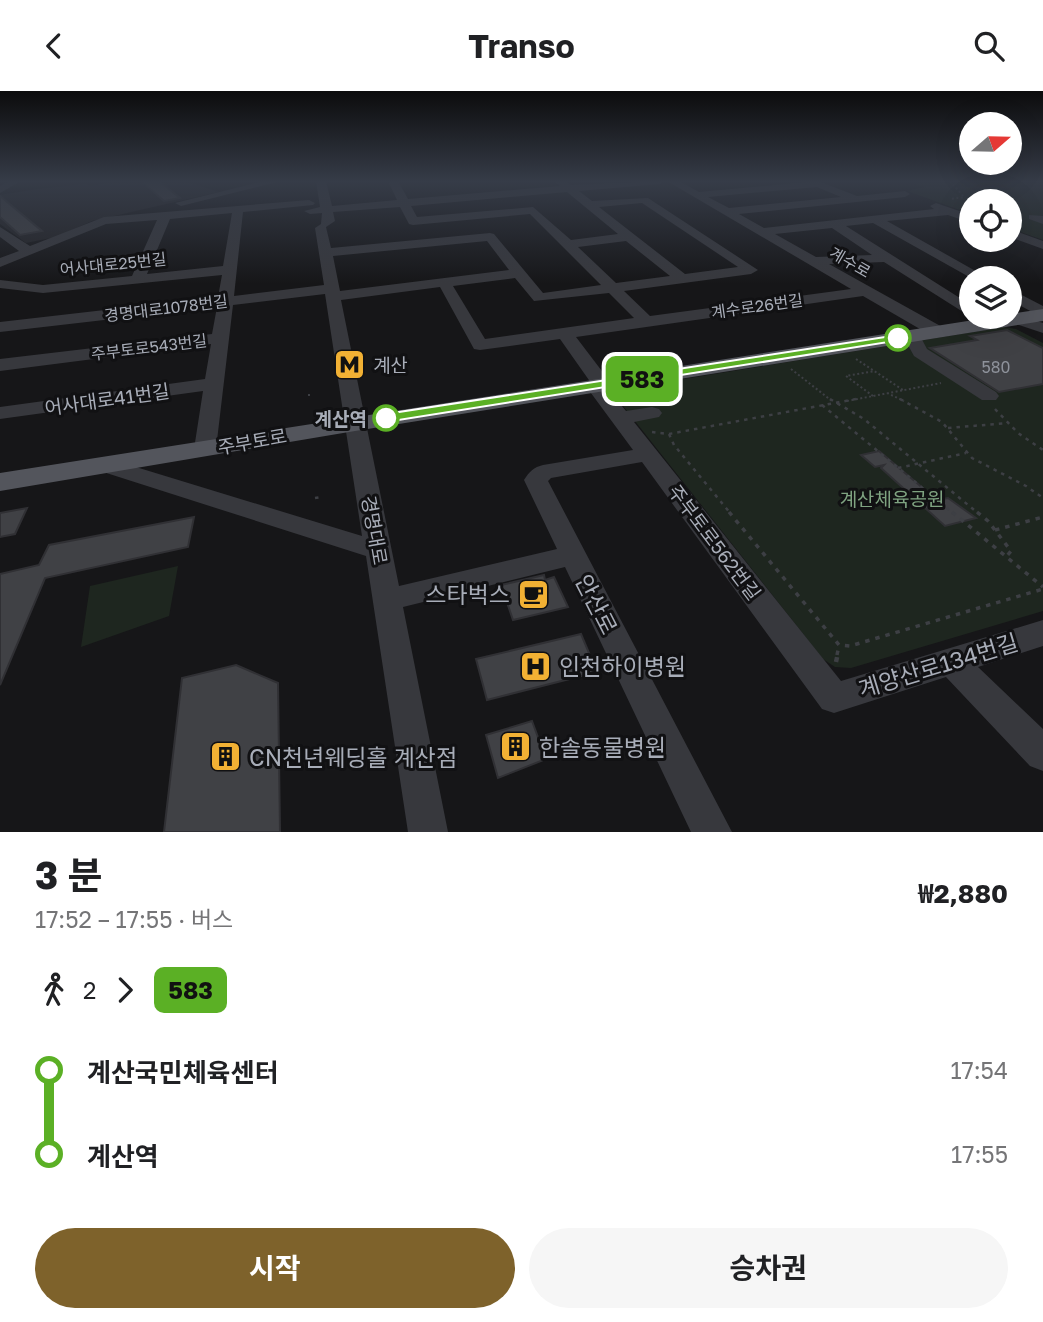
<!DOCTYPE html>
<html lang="ko">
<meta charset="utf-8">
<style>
:root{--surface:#fff;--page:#f6f6f6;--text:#202124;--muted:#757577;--accent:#7e622b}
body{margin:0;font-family:"Golos Text","Noto Sans KR",sans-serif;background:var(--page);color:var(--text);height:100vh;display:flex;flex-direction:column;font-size:26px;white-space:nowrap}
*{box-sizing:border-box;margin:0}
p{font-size:23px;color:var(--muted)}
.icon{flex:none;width:38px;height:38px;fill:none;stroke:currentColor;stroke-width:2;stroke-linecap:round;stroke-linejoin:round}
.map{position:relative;height:741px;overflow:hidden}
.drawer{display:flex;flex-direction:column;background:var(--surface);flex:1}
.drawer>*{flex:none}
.badge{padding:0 14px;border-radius:10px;font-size:24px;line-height:46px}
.needle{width:46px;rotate:70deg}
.fabs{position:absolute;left:959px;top:21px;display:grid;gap:14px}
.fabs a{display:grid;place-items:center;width:63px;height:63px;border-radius:50%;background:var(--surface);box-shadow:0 7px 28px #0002;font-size:35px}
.map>.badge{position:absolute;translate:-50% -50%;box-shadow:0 0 0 4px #fff}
.legs{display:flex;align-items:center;gap:10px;height:77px;padding:0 35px;font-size:23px}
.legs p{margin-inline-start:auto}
.overview{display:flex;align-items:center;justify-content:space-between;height:119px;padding:0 35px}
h1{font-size:38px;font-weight:700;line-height:52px}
.cta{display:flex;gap:14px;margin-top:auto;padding:14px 35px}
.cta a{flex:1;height:80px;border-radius:42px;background:var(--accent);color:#fff;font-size:28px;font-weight:700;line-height:80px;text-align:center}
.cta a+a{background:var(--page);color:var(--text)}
ul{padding:0 35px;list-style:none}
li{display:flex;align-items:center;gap:24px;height:84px;font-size:26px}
li i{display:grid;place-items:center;width:10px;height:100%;margin:0 9px;background:currentColor}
li i::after{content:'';width:18px;height:18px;margin:-9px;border:5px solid;border-radius:50%;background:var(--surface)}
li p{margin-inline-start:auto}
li:first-child i{background:linear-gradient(#0000 50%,currentColor 0)}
li:last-child i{background:linear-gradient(currentColor 50%,#0000 0)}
header{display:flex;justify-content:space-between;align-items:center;height:91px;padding:0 35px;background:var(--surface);font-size:32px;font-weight:700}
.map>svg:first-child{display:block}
</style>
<header><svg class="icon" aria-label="back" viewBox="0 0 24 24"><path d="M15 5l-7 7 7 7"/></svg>Transo<svg class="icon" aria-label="search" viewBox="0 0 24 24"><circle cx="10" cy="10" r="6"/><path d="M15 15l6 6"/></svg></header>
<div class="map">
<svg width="1043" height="741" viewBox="0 0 1043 741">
<rect width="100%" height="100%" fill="#161618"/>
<path fill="#222225" d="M117 90H184L219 101 92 130 56 146 26 152 0 133V104L37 98 85 93 91 95Z"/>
<path fill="#1e261f" d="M908 90H1043V149L1010 137V110H971V123L907 100 924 96Z
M1004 236 1016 238 1043 252V520L851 577 835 576 823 568 616 306 622 298Z
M178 475 169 525 81 556 90 495Z"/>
<path fill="#404145" stroke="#303034" stroke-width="2" d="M141 90H159L180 107 164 110Z
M0 105 42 140 20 144 0 126Z
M1007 239 1043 257V293L999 301 930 257 977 249 970 245Z
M879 360 937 409 948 407 976 427 945 435 881 377 884 374 875 376 861 364Z
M27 417 15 443 0 446V422Z
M194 426 188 456 45 487 0 594V483L39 474 49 454Z
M544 484 545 489 554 486 568 516 513 529 501 494Z
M581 543 597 581 487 609 476 568Z
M236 574 278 592 280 741H164L182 587Z
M532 630 546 668 498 687 486 644Z"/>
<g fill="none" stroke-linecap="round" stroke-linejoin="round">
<path stroke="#3d3f44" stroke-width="2" stroke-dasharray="2 2.5" stroke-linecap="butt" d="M950 90 964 106 951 108
M856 268 903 299
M791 278 832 310
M887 302 904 310
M308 304H312
M873 305 846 285 875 280
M847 310 941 292"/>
<path stroke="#3d3f44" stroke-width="2.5" stroke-dasharray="3.5 5" stroke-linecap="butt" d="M830 308 864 328 979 423
M900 308 942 331 972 367 1026 395 1043 407
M822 314 954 423
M995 318 1018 342 1043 359
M948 337 1008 332
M652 341 669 343 856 308
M669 343 674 354 731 423
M898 377 966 362
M315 407 321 406"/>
<path stroke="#3d3f44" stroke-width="3.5" stroke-dasharray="4.5 6" stroke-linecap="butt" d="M729 421 839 554 850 555 1043 498
M952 421 1043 496
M977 421 988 430 1011 460 1006 466
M995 439 1043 426
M837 564 839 554"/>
<path stroke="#3d3f44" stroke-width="4.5" stroke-dasharray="5 8" stroke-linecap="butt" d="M836 571 838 562"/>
<path fill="#37383d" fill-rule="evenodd" d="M9 90H21L0 102V95Z
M264 90H281L181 115 175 112Z
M316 90H326L332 115 397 109 388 90H398L408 108 560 95 554 90H565L571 94 665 90 660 93 579 100 592 110 648 107 758 179 751 183 624 200 650 225 851 198 667 90H679L699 101 818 90 857 105 905 100 910 103 905 106 739 123 764 137 934 118 930 115 936 112 971 124V132L948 124 887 130 988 187H971L873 132 846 135 971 214V226L884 171 829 173 944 237 946 241 944 245H932L863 205 576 246 611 292 608 298 626 320 652 316 659 318 662 322 659 326 634 331 841 590 1043 529V555L978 576 1043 638V680L1030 675 946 586 834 622 822 618 642 371 551 387 548 390 732 741H691L565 476 403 516 448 741H408L366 465 97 379 94 374 97 369H113L362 445 325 203 233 214 216 358 213 363H197L194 358 203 300 0 328V316L205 288 211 253 0 280V268L212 243 217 216 0 241V231L218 206 222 184 43 202 0 197V189L43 194 132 185 157 129 106 133 0 176V167L19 160 0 146V136L30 155 104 126 309 109 315 112 313 114 243 121 234 205 324 194 315 137 321 133 322 122 310 123 304 120 320 116ZM817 96 841 106 729 117 708 106ZM567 101 618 143 571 149 533 116 417 126 411 115ZM642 112 738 176 685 183 599 116ZM400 116 409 133 413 134 530 123 601 194 543 202 494 143 490 142 331 157 326 136 335 130 333 121ZM232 122 223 175 147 183 170 128ZM832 137 872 164 816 166 775 143ZM487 150 509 179 340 200 333 165ZM626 150 670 185 616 192 578 156ZM515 187 534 210 609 202 634 227 485 248 453 195ZM440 196 474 258 480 259 560 248 591 292 588 298 633 359 543 374C534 376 529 381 524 389L557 458 399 495 341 209Z
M1029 124 1043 125V133L1029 128Z
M1010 138 1043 150V158L1010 146Z
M1010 198 1043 215V227L1010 209Z
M1016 223 1043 232V242L1010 231 1009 226Z
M912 240 918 241 927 258 996 301 999 305 996 309H982L914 265 903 245Z"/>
<path fill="#53555c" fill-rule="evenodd" d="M1043 218V230L355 340 0 400V382L993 226H1010V223Z"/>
</g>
<linearGradient id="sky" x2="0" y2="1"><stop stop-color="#0c0c0d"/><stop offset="0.47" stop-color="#363c48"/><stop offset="1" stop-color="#363c48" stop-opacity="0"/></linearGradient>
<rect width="1043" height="193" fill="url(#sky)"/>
<path fill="#5bb025" stroke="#fff" stroke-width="2" d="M898 244 901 245V249L386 331 380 327 386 323Z"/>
<defs>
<symbol id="metro-square" viewBox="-11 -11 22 22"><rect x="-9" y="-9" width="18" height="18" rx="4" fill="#f2b134" stroke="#111113"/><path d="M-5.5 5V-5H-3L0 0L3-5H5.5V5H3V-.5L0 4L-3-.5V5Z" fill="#111"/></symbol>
<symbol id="cafe-square" viewBox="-11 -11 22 22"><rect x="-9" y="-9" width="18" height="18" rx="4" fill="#f2b134" stroke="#111113"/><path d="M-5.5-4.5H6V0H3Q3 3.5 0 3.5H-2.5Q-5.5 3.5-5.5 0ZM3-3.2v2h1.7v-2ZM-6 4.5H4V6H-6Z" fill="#111"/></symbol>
<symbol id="hospital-square" viewBox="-11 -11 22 22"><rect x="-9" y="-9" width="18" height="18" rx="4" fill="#f2b134" stroke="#111113"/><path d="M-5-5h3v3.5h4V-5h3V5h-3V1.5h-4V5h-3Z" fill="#111"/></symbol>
<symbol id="building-square" viewBox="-11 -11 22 22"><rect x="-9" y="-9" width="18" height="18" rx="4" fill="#f2b134" stroke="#111113"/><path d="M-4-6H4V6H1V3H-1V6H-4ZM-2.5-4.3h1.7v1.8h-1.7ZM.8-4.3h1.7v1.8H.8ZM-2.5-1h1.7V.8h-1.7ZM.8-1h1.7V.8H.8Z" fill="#111"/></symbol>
</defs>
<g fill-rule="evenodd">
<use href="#metro-square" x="332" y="256" width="35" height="35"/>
<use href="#cafe-square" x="516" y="486" width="35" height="35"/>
<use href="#hospital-square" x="518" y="558" width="35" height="35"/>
<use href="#building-square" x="498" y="638" width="35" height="35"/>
<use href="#building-square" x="208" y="648" width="35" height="35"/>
</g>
<g fill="#fff" stroke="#5bb025" stroke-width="3.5">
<circle cx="898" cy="247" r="12"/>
<circle cx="386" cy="327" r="12"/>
</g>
<g text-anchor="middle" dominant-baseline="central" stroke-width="6" stroke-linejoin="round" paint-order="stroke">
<g font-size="16" fill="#a8adb8" stroke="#111113">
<text transform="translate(850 171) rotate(30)">계수로</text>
<text transform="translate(113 173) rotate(-6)">어사대로25번길</text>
<text transform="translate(757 215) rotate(-8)">계수로26번길</text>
<text transform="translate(166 217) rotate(-7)">경명대로1078번길</text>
<text transform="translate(149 256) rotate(-7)">주부토로543번길</text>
</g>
<g font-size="16" fill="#8e929b">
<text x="996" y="276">580</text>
</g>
<g font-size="19" fill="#a8adb8" stroke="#111113" text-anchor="start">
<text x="373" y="273">계산</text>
</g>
<g font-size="19" fill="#a8adb8" stroke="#111113">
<text transform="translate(107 308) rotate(-8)">어사대로41번길</text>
<text transform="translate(252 350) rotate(-10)">주부토로</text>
<text transform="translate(375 439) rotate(80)">경명대로</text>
<text transform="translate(715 451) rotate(53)">주부토로562번길</text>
</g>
<g font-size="19" font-weight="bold" fill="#a8adb8" stroke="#111113" text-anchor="end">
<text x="367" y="327">계산역</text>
</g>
<g font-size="19" fill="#7fa381" stroke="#111113">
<text x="892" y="407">계산체육공원</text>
</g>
<g font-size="23" fill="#a8adb8" stroke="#111113" text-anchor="start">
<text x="510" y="503" text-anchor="end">스타벅스</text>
<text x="559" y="575">인천하이병원</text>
<text x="539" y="656">한솔동물병원</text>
<text x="249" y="666">CN천년웨딩홀 계산점</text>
</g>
<g font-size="23" fill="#a8adb8" stroke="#111113">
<text transform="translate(597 513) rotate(63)">안산로</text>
<text transform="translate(938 574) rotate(-17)">계양산로134번길</text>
</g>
</g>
</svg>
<div class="fabs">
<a><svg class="needle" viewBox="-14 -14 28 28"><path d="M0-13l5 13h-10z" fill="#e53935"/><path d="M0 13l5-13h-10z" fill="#757577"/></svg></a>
<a><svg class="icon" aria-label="locate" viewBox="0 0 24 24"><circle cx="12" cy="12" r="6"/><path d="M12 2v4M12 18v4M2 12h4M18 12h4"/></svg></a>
<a><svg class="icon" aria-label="layers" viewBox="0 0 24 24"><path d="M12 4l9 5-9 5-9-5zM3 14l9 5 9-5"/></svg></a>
</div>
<b class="badge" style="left:642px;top:288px;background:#5bb025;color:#111">583</b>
</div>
<section class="drawer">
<div class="overview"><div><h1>3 분</h1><p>17:52 – 17:55 · 버스</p></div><b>₩2,880</b></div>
<div class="legs"><svg class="icon" aria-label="walk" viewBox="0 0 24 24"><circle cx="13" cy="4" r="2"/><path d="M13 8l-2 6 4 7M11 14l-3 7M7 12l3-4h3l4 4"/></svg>2<svg class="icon" aria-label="forward" viewBox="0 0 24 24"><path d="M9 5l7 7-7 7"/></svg><b class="badge" style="background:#5bb025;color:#111">583</b></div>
<ul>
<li><i style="color:#5bb025"></i><b>계산국민체육센터</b><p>17:54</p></li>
<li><i style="color:#5bb025"></i><b>계산역</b><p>17:55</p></li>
</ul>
<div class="cta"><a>시작</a><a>승차권</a></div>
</section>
